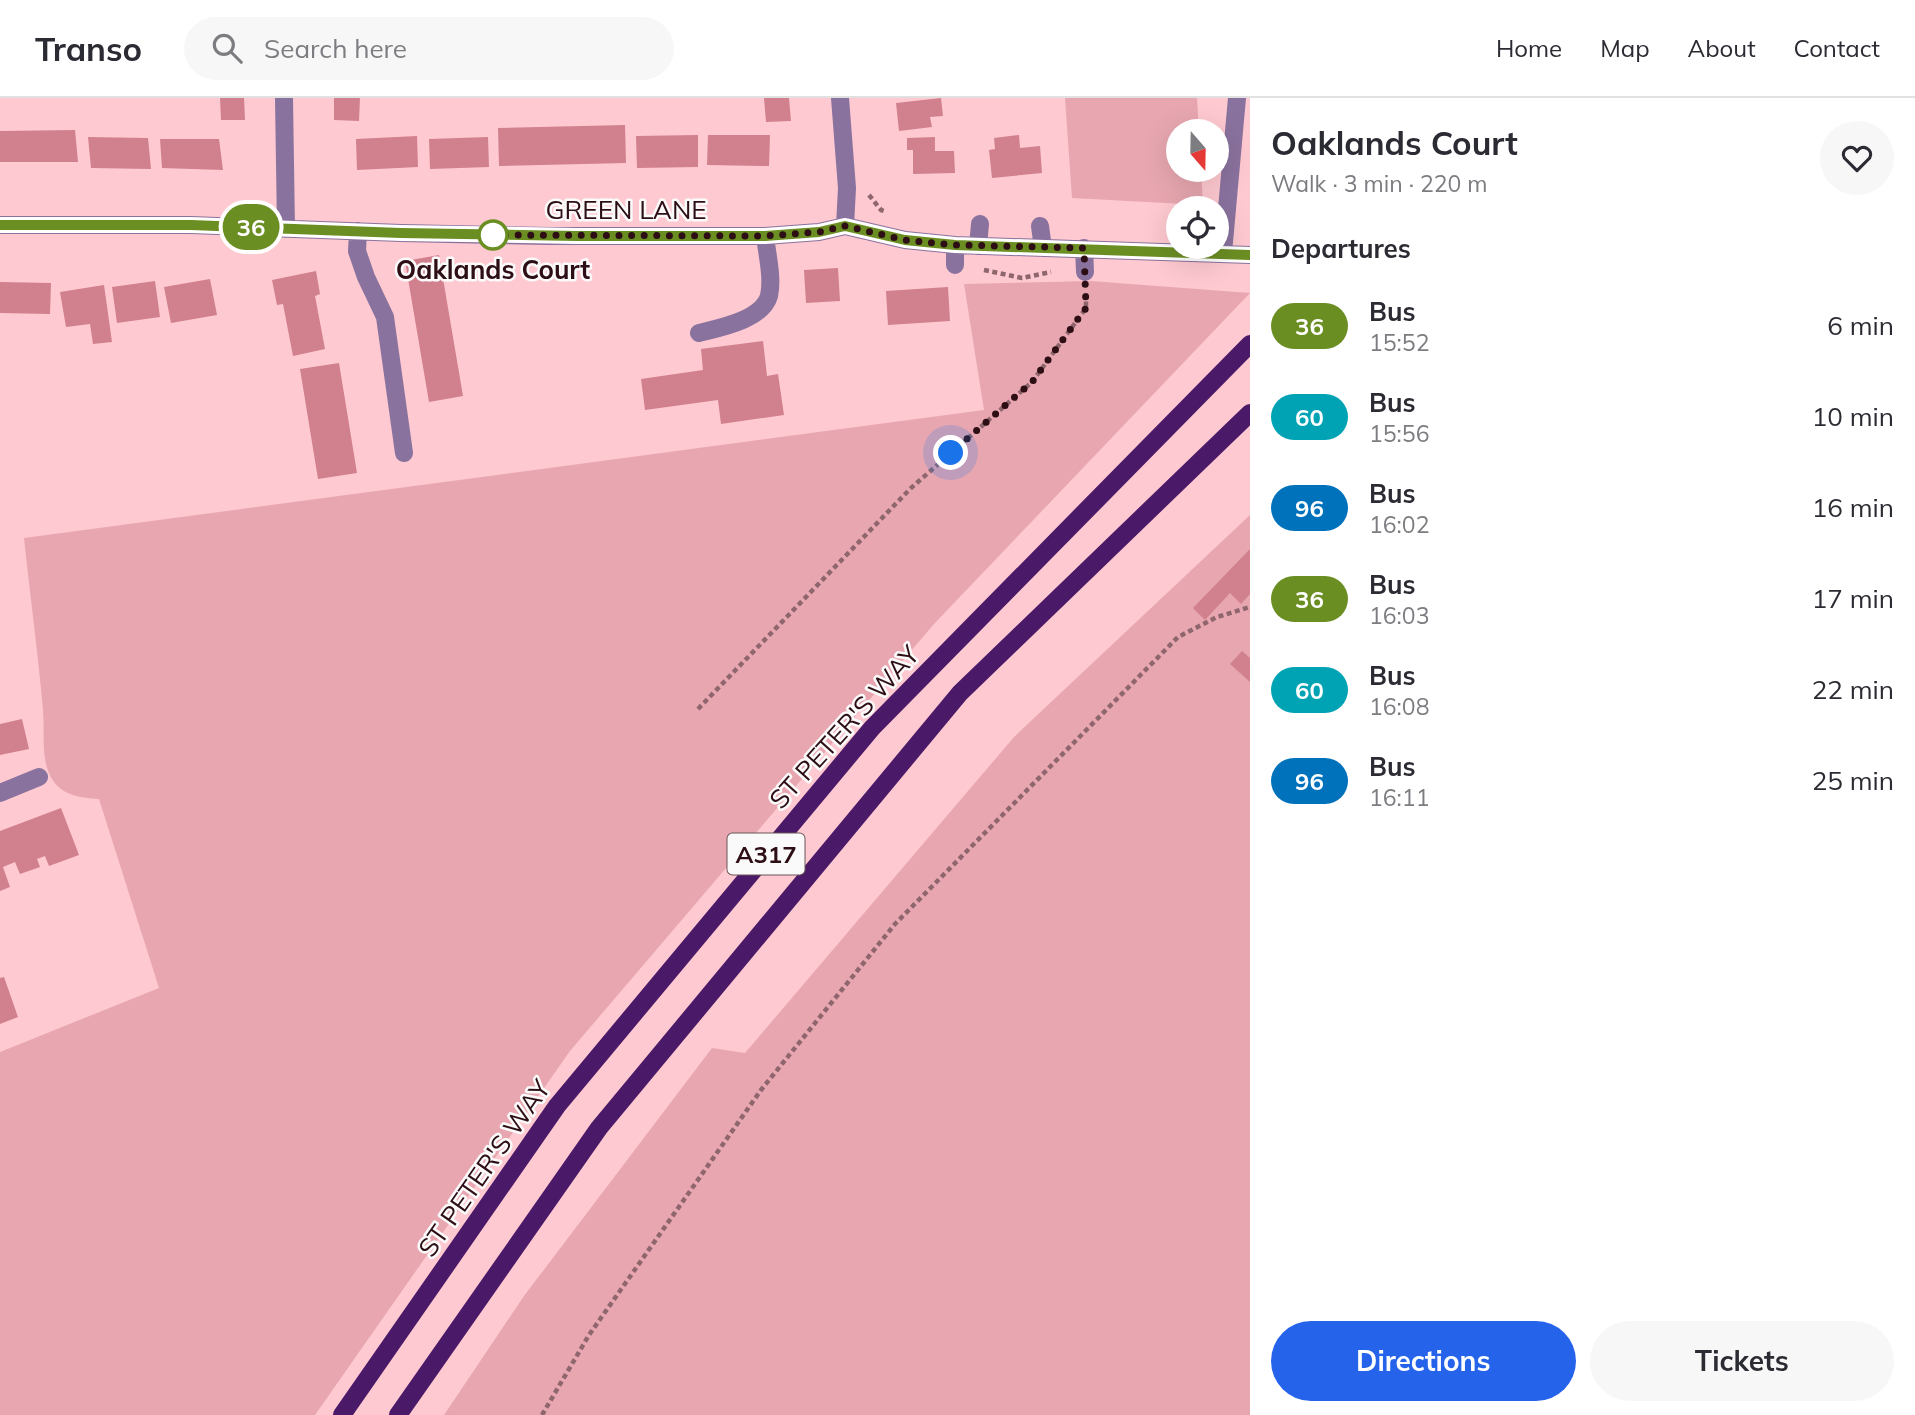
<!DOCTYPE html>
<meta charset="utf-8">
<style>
:root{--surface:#fff;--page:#f7f7f7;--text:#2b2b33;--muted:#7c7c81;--line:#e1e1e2;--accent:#2563eb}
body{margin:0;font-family:Mulish,sans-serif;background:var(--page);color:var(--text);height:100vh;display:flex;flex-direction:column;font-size:26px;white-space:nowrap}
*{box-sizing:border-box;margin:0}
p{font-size:23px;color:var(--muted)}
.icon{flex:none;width:38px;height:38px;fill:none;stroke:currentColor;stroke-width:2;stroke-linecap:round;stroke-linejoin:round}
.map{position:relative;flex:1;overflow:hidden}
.drawer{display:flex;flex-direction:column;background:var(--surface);width:665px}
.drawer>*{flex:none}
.badge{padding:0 14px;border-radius:23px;font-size:24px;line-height:46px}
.needle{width:46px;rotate:160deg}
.fabs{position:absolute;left:1166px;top:21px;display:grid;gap:14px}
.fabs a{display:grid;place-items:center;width:63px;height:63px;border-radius:50%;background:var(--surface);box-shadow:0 7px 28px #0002;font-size:35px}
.you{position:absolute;width:35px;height:35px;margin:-18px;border:5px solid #fff;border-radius:50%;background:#1a73e8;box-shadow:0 0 0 10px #1a73e833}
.map>.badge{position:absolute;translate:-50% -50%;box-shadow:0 0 0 4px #fff}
h2{padding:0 21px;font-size:26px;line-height:63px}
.round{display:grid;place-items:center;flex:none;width:74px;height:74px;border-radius:37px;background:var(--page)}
.overview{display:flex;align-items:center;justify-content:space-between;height:119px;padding:0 21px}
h1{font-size:33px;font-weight:700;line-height:52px}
.cta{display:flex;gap:14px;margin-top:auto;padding:14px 21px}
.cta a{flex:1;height:80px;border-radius:42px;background:var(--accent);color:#fff;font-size:28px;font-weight:700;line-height:80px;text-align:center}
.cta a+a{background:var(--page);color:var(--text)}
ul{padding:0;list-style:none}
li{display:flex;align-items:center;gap:21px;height:91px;padding:0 21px}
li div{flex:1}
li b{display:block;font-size:26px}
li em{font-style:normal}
li .badge{min-width:77px;font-weight:700;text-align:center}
header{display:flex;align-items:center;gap:42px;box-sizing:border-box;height:98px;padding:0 35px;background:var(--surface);border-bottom:2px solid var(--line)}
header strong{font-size:33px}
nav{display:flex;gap:38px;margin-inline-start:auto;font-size:24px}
.search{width:490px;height:63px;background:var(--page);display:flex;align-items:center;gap:18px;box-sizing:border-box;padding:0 24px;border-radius:38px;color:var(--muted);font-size:26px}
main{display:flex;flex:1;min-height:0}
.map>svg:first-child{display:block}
</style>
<header>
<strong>Transo</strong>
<div class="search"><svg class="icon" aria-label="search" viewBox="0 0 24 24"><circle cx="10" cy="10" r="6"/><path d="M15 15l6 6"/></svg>Search here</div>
<nav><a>Home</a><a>Map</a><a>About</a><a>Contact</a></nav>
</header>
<main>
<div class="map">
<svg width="1250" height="1317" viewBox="0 0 1250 1317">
<rect width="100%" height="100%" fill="#fec9d0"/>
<path fill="#e8a7b0" d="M1065 0H1197L1199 33H1178V72H1201L1203 107 1072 100Z
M1091 183 1250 195 934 526 570 953 315 1317H0V954L159 890 99 701C82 700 62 698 52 681 40 661 45 635 43 612 38 555 30 497 24 440L984 312 964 186Z
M1250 417V1317H444L524 1198 712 950 745 955 1014 639Z"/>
<path fill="#d1808d" d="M220 0H244L245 22H221Z
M334 0H360L359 23 334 22Z
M764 0H789L791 23 766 24Z
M941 0 943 18 930 19 932 29 899 33 896 5Z
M625 27 626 65 499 68 498 30Z
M75 32 78 64H0V33Z
M698 37V69L637 70 636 38Z
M708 37H770L769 68 707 67Z
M1019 37 1020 50 1040 48 1042 75 992 80 989 52 995 51 994 40Z
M417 38 418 69 357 72 356 41Z
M88 39 148 40 151 71 91 70Z
M488 39 489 69 430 71 429 41Z
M935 39V53H954L955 75 913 76V52H907V40Z
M160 41H219L223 72 162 70Z
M439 157 463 298 429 304 405 163Z
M838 170 840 203 806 205 804 172Z
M316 173 320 196 315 198 325 251 293 258 283 206 277 207 272 182Z
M210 181 217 217 171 225 164 189Z
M155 183 160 219 117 225 112 189Z
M0 184 51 185 50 216 0 215Z
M104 187 112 244 93 246 90 226 66 229 60 194Z
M948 189 950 223 888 227 886 193Z
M763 243 767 278 778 276 784 317 721 326 718 302 645 312 641 281 703 272 701 251Z
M339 265 357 375 318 381 300 271Z
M1250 451V496L1241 506 1230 495 1205 522 1193 510Z
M1242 553 1250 560V584L1230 566Z
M22 621 29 651 0 657V626Z
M61 710 79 757 49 768 45 758 37 761 40 769 20 776 15 764 3 769 10 789 0 793V733Z
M4 879 18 919 0 926V880Z"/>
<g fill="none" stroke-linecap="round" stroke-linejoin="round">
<path stroke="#8f666d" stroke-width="4.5" stroke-dasharray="5 3.5" stroke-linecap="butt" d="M869 97 881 112 884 113
M984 172 1022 180 1051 174
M698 611 911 390 1032 284 1086 210V192
M542 1317 589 1237 761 992 895 826 1178 539 1217 519 1250 509"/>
<path stroke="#8a729e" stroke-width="18" d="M284 0 286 131
M840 0 847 90 845 128
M0 127H191L401 135 550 138H765L819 134 845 128 905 142 955 147 1250 157
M1040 128 1043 150
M358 133 357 153 366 179 385 219 404 355
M955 147V167
M978 148 980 126
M1084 150 1085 174
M1223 155 1237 0
M699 235C719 230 762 222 769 198 773 180 767 156 765 138
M0 695 39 679"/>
<path stroke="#4a1968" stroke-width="18" d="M342 1317 557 1008 872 630 1250 246
M398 1317 599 1030 960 595 1250 315"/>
</g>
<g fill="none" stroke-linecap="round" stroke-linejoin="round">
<defs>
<path id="line" d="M0 127H191L401 135 576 138H765L819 134 845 128 905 142 955 147 1250 157"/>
</defs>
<use href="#line" stroke="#fff" stroke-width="16"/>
<use href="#line" stroke="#6b8e23" stroke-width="10"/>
<path stroke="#2c0e14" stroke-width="7" stroke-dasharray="0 12.6" d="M493 137 765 138 819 134 845 128 905 142 955 147 1084 150 1086 210 1032 284 951 355"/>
</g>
<circle fill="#fff" stroke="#6b8e23" stroke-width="3.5" cx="493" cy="137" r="14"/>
<g text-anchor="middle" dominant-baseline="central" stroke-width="5" stroke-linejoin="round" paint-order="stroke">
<rect fill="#fafafa" stroke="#6a5559" stroke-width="2" x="727.5" y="735.5" width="77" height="41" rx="5"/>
<g font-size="24" font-weight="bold" fill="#2c0e14">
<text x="766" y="756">A317</text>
</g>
<g font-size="26" fill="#2c0e14" stroke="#fafafa">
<text x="626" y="111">GREEN LANE</text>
<text transform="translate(844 629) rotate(-48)">ST PETER'S WAY</text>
<text transform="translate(484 1070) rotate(-55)">ST PETER'S WAY</text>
</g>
<g font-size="26" font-weight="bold" fill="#2c0e14" stroke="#fafafa">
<text x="493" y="171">Oaklands Court</text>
</g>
</g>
</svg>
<div class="fabs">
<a><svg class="needle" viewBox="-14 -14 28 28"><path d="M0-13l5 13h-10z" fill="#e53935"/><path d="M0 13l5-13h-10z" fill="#7c7c81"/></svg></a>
<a><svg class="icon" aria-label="locate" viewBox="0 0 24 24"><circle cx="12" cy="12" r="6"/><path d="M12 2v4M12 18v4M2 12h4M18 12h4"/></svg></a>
</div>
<div class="you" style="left:951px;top:355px"></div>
<b class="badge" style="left:251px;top:129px;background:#6b8e23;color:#fff">36</b>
</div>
<section class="drawer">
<div class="overview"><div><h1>Oaklands Court</h1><p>Walk · 3 min · 220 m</p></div><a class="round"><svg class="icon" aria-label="heart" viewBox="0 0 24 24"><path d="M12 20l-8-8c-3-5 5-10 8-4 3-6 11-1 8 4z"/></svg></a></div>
<h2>Departures</h2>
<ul>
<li><span class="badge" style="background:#6b8e23;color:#fff">36</span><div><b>Bus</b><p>15:52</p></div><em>6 min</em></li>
<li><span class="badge" style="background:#00a3b4;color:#fff">60</span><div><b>Bus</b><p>15:56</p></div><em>10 min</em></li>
<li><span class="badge" style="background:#0072bc;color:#fff">96</span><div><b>Bus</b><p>16:02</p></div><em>16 min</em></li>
<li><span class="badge" style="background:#6b8e23;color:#fff">36</span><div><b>Bus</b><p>16:03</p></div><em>17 min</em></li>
<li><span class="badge" style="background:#00a3b4;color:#fff">60</span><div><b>Bus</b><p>16:08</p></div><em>22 min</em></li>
<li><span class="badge" style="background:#0072bc;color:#fff">96</span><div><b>Bus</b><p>16:11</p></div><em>25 min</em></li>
</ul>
<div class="cta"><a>Directions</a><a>Tickets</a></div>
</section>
</main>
